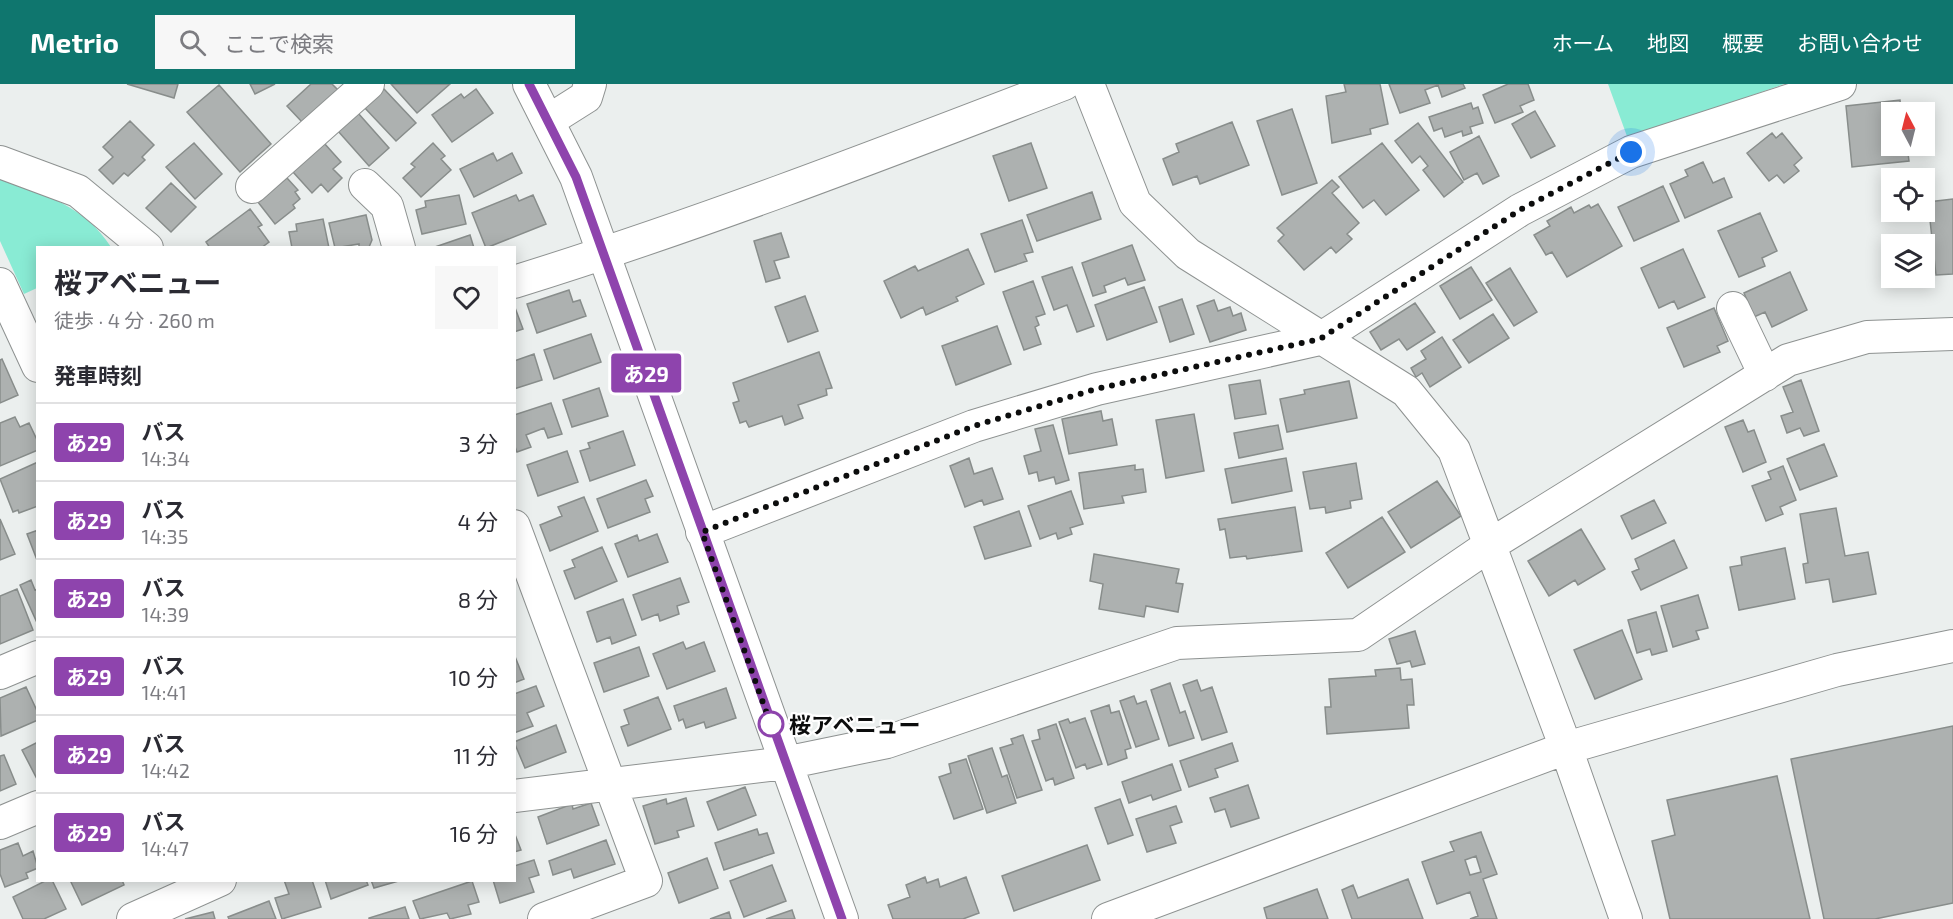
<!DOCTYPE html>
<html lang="ja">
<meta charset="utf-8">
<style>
:root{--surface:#fff;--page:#f7f7f7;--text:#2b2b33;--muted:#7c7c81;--line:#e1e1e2;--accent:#0f766e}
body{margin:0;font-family:"Exo 2","Noto Sans JP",sans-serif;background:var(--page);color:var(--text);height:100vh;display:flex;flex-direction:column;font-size:22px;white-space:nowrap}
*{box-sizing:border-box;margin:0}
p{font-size:20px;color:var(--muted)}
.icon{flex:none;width:33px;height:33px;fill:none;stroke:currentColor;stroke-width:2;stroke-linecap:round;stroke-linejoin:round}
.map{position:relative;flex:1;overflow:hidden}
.side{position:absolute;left:36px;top:162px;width:480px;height:636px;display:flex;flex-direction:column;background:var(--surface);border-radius:0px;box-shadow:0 3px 15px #0003}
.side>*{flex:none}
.badge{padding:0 12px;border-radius:4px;font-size:21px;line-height:39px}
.needle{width:39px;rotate:353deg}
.buttons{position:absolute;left:1881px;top:18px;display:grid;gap:12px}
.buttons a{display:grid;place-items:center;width:54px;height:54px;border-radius:0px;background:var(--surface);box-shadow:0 3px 15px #0003;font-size:30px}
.you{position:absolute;width:30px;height:30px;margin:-15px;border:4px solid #fff;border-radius:50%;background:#1a73e8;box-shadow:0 0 0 9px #1a73e833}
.map>.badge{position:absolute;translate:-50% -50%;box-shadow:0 0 0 3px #fff}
h2{padding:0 18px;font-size:22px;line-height:54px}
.round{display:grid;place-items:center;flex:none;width:63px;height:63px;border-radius:0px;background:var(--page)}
.summary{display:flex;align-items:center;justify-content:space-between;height:102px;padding:0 18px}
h1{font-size:28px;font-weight:700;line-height:45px}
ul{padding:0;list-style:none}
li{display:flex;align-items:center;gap:18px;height:78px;padding:0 18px;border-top:2px solid var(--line)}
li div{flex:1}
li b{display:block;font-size:22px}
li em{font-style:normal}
li .badge{min-width:66px;font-weight:700;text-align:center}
header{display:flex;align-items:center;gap:36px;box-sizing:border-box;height:84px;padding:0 30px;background:var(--accent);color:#fff}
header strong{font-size:28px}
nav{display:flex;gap:33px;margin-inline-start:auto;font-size:21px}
.search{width:420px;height:54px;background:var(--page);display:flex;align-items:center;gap:15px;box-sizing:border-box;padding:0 21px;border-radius:0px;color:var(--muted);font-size:22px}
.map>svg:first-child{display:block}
</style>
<header>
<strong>Metrio</strong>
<div class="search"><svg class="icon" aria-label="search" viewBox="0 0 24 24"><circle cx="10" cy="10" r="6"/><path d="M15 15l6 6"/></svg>ここで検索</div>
<nav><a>ホーム</a><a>地図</a><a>概要</a><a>お問い合わせ</a></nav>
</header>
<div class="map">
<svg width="1953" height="835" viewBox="0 0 1953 835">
<rect width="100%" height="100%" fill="#ebefee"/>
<path fill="#89ebd4" d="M1608 0H1784L1628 55Z
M0 95C44 110 85 122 111 163L38 164 37 204 24 210 0 157Z"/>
<path fill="#adb1b0" stroke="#888d8b" stroke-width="1.5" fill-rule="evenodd" d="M127 0H178L174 14Z
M250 0H275L255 10Z
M311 0H332L338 6 302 38 287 22Z
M391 0H450L417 29Z
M1344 0H1380L1388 40 1370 45 1371 50 1332 59 1326 12 1346 8Z
M1389 0H1463L1465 4 1442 13 1438 1 1425 6 1430 19 1400 29Z
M1508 0H1528L1534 16 1520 22 1523 28 1495 39 1483 11Z
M219 1 271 60 240 88 187 28Z
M384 5 416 39 396 57 364 23Z
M476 5 493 29 452 58 432 31 461 10 464 14Z
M1900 16 1901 28H1892V62H1907L1909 77 1852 83 1846 22Z
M1471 19 1473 25 1478 23 1483 39 1470 43 1472 49 1463 52 1462 47 1445 53 1442 44 1434 47 1429 33Z
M1292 25 1317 99 1282 111 1257 37Z
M1535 27 1555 62 1531 74 1512 40Z
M358 29 389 64 369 82 338 47Z
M130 37 154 61 142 73 145 76 128 92 124 89 113 100 99 86 113 73 103 63Z
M1232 38 1249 81 1200 100 1197 92 1173 101 1163 75 1179 68 1176 60Z
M1418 39 1463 98 1444 113 1423 86 1428 82 1420 72 1412 79 1395 57Z
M1772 49 1776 54 1782 49 1802 74 1794 81 1799 87 1784 99 1777 91 1769 97 1747 69Z
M1479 52 1499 92 1483 100 1477 89 1464 96 1450 68Z
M194 59 222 90 195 115 166 83Z
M324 59 341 78 333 85 342 94 328 108 321 100 312 109 293 88Z
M433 59 445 72 441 75 451 86 421 113 403 94 415 83 411 80Z
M1031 59 1047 104 1009 117 993 72Z
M1382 59 1419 106 1386 131 1374 116 1363 124 1339 93Z
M493 69 497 77 512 69 522 89 474 113 460 85Z
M1703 78 1713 99 1724 94 1732 113 1685 134 1670 100 1688 92 1685 86Z
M287 94 298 106 295 108 300 115 293 121 295 124 275 140 258 118Z
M1332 96 1339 103 1332 109 1359 139 1347 150 1352 155 1336 169 1331 163 1304 186 1278 157 1284 151 1277 144Z
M171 99 196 123 171 148 146 124Z
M1663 102 1679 137 1634 157 1618 123Z
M1092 108 1101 135 1037 157 1027 131Z
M459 111 466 140 422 150 416 126 426 123 425 117Z
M516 111 519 117 533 111 546 140 486 164 472 129Z
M1953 115V190L1936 191 1928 118Z
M1598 120 1622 162 1567 193 1552 168 1546 171 1534 151 1550 142 1547 137 1571 123 1574 129 1589 121 1591 124Z
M250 125 262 141 258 143 269 158 261 164H210L206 158Z
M1760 129 1777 167 1762 174 1765 182 1739 193 1718 147Z
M366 131 372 156 369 163 359 164V160L335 164 329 139Z
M323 135 329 164H292L289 148 297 147 296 140Z
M1022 136 1033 168 1024 170 1027 177 995 188 981 150Z
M781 149 789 173 774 177 780 194 766 198 754 157Z
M470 151 474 164H432Z
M1132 161 1145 196 1128 201 1125 194 1104 202 1106 208 1093 212 1082 179Z
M968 165 984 200 956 213 958 217 926 231 923 223 901 234 884 197 915 182 918 187Z
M1683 165 1705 213 1678 225 1674 217 1659 224 1641 184Z
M1072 183 1094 242 1077 248 1067 221 1054 226 1042 193Z
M1471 183 1492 216 1460 235 1440 202Z
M1510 184 1537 228 1514 242 1486 199Z
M1790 188 1807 226 1772 243 1765 228 1754 233 1744 209Z
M1033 197 1045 230 1036 233 1039 241 1035 243 1041 260 1024 266 1003 208Z
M1144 203 1157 238 1107 256 1095 221Z
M569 206 573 218 580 216 586 232 537 249 527 220Z
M805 212 818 247 788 258 775 223Z
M1182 215 1194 250 1170 258 1159 223Z
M1214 216 1218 227 1230 223 1233 232 1241 229 1246 246 1210 258 1197 222Z
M1415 219 1435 248 1407 266 1399 255 1381 266 1370 248Z
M514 221 523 245 514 248Z
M1714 224 1728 257 1717 262 1720 268 1684 283 1667 244Z
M1493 230 1509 254 1469 279 1453 256Z
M997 242 1011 280 956 301 942 262Z
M591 250 601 278 554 295 544 266Z
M1442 253 1461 283 1430 303 1422 289 1416 293 1411 284 1426 275 1421 267Z
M819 268 832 304 826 305 827 311 798 321 803 334 785 341 782 332 749 343 746 337 740 339 733 319 739 317 733 299Z
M534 270 542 296 514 305V277Z
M2 275 18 311 0 319V276Z
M1260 296 1266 330 1235 335 1229 301Z
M1801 296 1819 347 1804 352 1800 344 1787 349 1781 332 1793 328 1783 303Z
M1349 297 1357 334 1287 348 1280 315 1305 310 1304 306Z
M599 304 608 332 572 343 563 316Z
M551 319 562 350 548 354 544 344 526 351 531 363 517 368 514 360V331Z
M1101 327 1103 337 1112 335 1117 361 1069 370 1062 335Z
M1194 330 1204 387 1166 394 1156 336Z
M15 333 20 343 29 339 38 358V366L0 382V339Z
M1743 336 1748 348 1754 346 1766 378 1743 388 1725 343Z
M1053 341 1069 396 1056 400 1054 393 1039 397 1037 388 1029 390 1024 372 1041 367 1035 345Z
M1278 341 1283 365 1239 374 1234 349Z
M623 347 635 381 590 397 580 367 590 364 588 359Z
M1824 360 1837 392 1800 406 1787 375Z
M567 367 578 398 538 412 527 381Z
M969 374 974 390 992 384 1003 415 984 421 982 416 965 423 950 382Z
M1286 374 1292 407 1232 419 1225 385Z
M38 378V422L19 429 18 426 13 428 0 395Z
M1356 379 1362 415 1350 417 1351 424 1326 429 1325 423 1310 425 1303 388Z
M1135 381V386L1143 385 1146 408 1122 412 1124 419 1084 425 1079 389Z
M1783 382 1796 416 1780 423 1783 430 1766 437 1752 402 1771 395 1768 388Z
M646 396 653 412 645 415 650 428 608 444 597 415Z
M1437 397 1461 432 1411 464 1388 428Z
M1071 407 1083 440 1070 444 1072 450 1058 455 1056 449 1040 455 1028 422Z
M584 413 598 447 550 467 540 441 562 432 558 423Z
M1654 416 1666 439 1632 455 1621 432Z
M1295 423 1302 467 1247 475 1246 472 1230 474 1225 445 1220 446 1218 435Z
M1836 424 1845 472 1868 468 1876 510 1833 518 1829 495 1806 499 1803 480 1808 479 1800 430Z
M1019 427 1031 462 985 475 974 443Z
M1382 433 1405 468 1348 504 1326 469Z
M0 435 15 470 0 476Z
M1581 445 1605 485 1578 501 1575 496 1549 512 1528 477Z
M38 446V476H37L27 450Z
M657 450 668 478 628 493 615 460 637 451 639 457Z
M1674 456 1687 484 1641 506 1632 488 1639 485 1635 475Z
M602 463 617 497 575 515 564 487 575 483 572 476Z
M1785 464 1795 515 1739 526 1730 483 1742 481 1741 473Z
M1094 470 1179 485 1176 499 1183 500 1178 528 1146 522 1144 533 1099 525 1103 500 1090 497Z
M680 494 689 518 677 522 679 530 660 537 658 530 642 536 633 511Z
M31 496 35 506 38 505V541L20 501Z
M17 505 33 546 0 560V512Z
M1698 511 1708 544 1696 547 1699 555 1673 563 1661 522Z
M623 515 636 551 612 560 610 553 597 558 587 528Z
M1656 528 1667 567 1652 571 1650 565 1637 569 1628 536Z
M1622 546 1642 595 1595 615 1574 566Z
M1415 547 1425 580 1412 583 1410 577 1397 580 1389 555Z
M683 558 686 565 704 558 715 587 667 605 653 570Z
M639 563 649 592 604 608 594 579Z
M514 570 524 595 514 599Z
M1400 584 1401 596 1412 595 1414 621H1407L1409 644 1327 650 1325 623H1331L1329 595 1376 592 1375 586Z
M1197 596 1201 607 1212 603 1227 648 1202 656 1183 601Z
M1170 599 1180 629 1185 627 1194 654 1169 662 1151 606Z
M536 602 544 622 527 629 533 642 514 649V610Z
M26 603 38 629V636L1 652 0 614Z
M726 604 736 634 706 644 704 638 686 644 683 635 679 637 674 622Z
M1134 612 1137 620 1146 617 1159 655 1136 663 1120 617Z
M658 613 671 645 628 662 621 643 629 640 624 626Z
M1109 621 1111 629 1119 627 1131 664 1125 666 1127 674 1108 681 1091 627Z
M1085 634 1102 680 1087 685 1085 680 1076 684 1059 638 1068 635 1070 639Z
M1056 640 1074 694 1055 701 1053 694 1046 697 1032 657 1040 655 1038 646Z
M556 641 566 668 525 684 514 658Z
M1953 642V819L1875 835H1824L1791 675Z
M1023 651 1042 706 1017 714 1000 664 1013 660 1011 655Z
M38 658V695H37L22 666Z
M1232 659 1238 677 1215 685 1218 693 1189 703 1180 677Z
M992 664 1002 693 1007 691 1016 719 987 729 968 672Z
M4 671 16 700 0 707V672Z
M966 675 983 725 954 735 939 693 951 689 949 680Z
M1172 680 1181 706 1153 716 1151 711 1129 719 1122 698Z
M1777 692 1810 835H1670L1652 757 1675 751 1667 716Z
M1248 701 1259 734 1231 743 1225 725 1215 728 1210 714Z
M745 703 756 731 718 746 707 718Z
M686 714 694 742 677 747 679 753 655 760 643 722 666 715 667 720Z
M1120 715 1133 751 1108 760 1095 724Z
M591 719 599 741 547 760 538 733 572 720 573 725Z
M1176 722 1182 738 1170 742 1176 759 1147 768 1136 735Z
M757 745 759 751 767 749 774 769 724 786 715 759Z
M514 748 521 766 514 768Z
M1481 748 1497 790 1483 795 1497 835H1470L1478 832 1470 808 1437 820 1422 778 1454 767 1450 758ZM1476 772 1481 788 1470 791 1465 776Z
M606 756 615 780 574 794 571 785 553 791 549 777Z
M18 759 23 772 33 767 38 784 26 789 28 794 5 803 0 790V766Z
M1087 761 1100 796 1014 827 1002 792Z
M707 774 718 804 679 819 668 789Z
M534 776 539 791 529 794 534 808 500 819 493 796H514V782Z
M772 781 786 817 744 833 730 797Z
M925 793 927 799 938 795 940 803 966 793 979 829 963 835H893L888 821 910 813 906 801Z
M1408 795 1423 835H1352L1342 806 1353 801 1358 814Z
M47 796H52L66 825 44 835H23L13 813Z
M70 796H122L124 801 82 821Z
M284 796H312L321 823 282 835 275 814 289 810Z
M325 796H366L368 801 331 815Z
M371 796H402L374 804Z
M472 797 479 818 468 821 471 830 450 835 447 829 420 835 413 817Z
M1317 805 1328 835H1267L1264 824Z
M269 817 276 835H229L228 833Z
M405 823 409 835H369V834Z
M792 826 795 835H766Z
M213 828 215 835H185Z
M729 828 731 835H710Z"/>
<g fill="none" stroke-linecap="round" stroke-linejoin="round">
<defs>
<path id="minor" d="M529 0 576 93 842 835
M1088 0 1135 119 1188 170 1406 307 1454 366 1566 664 1626 835
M548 37 586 13 590 0
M0 78 78 107 147 164
M365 101 387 122 399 164
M252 103 368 0
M514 198C701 140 882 70 1064 0
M0 200 38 282
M1733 224 1765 291
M514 442 646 797 544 835
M702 448 974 342 1097 305 1320 255 1520 126 1631 68 1840 0
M0 589 38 573
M514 712 785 679 887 658 1177 559 1358 551 1490 461 1788 276 1867 253 1953 250
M0 739 38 723
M133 835 220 796
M1108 835 1566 664 1837 586 1953 562"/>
</defs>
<use href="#minor" stroke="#8e9291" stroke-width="34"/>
<use href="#minor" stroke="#fff" stroke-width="32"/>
</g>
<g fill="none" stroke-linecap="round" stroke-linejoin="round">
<defs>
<path id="line" d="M529 0 576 93 842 835"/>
</defs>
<use href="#line" stroke="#fff" stroke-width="14"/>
<use href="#line" stroke="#8e44ad" stroke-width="9"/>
<path stroke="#0c0d0d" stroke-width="6" stroke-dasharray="0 10.8" d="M771 640 772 644 702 448 974 342 1096 305 1320 255 1520 126 1631 68"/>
</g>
<circle fill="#fff" stroke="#8e44ad" stroke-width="3" cx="771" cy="640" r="12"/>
<g text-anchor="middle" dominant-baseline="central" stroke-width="4.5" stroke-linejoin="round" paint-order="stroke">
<g font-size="22" font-weight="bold" fill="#0c0d0d" stroke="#fff" text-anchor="start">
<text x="789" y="640">桜アベニュー</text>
</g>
</g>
</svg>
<div class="buttons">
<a><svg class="needle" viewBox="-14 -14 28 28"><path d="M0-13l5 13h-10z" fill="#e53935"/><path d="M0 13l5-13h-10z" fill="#7c7c81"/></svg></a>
<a><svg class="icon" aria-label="locate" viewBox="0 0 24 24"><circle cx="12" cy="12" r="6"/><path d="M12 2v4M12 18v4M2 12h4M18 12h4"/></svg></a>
<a><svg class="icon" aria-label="layers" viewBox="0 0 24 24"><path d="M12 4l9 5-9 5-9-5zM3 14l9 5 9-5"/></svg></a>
</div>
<div class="you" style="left:1631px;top:68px"></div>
<b class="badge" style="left:646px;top:289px;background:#8e44ad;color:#fff">あ29</b>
<section class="side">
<div class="summary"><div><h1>桜アベニュー</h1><p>徒歩 · 4 分 · 260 m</p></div><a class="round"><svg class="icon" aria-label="heart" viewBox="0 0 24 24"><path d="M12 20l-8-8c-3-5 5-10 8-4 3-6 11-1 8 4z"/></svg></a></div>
<h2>発車時刻</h2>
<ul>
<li><span class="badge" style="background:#8e44ad;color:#fff">あ29</span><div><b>バス</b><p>14:34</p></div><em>3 分</em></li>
<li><span class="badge" style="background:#8e44ad;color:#fff">あ29</span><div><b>バス</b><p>14:35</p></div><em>4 分</em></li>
<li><span class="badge" style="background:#8e44ad;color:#fff">あ29</span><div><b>バス</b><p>14:39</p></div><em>8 分</em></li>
<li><span class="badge" style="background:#8e44ad;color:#fff">あ29</span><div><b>バス</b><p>14:41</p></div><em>10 分</em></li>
<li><span class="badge" style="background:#8e44ad;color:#fff">あ29</span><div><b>バス</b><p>14:42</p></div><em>11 分</em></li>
<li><span class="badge" style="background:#8e44ad;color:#fff">あ29</span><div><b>バス</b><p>14:47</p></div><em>16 分</em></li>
</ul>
</section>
</div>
